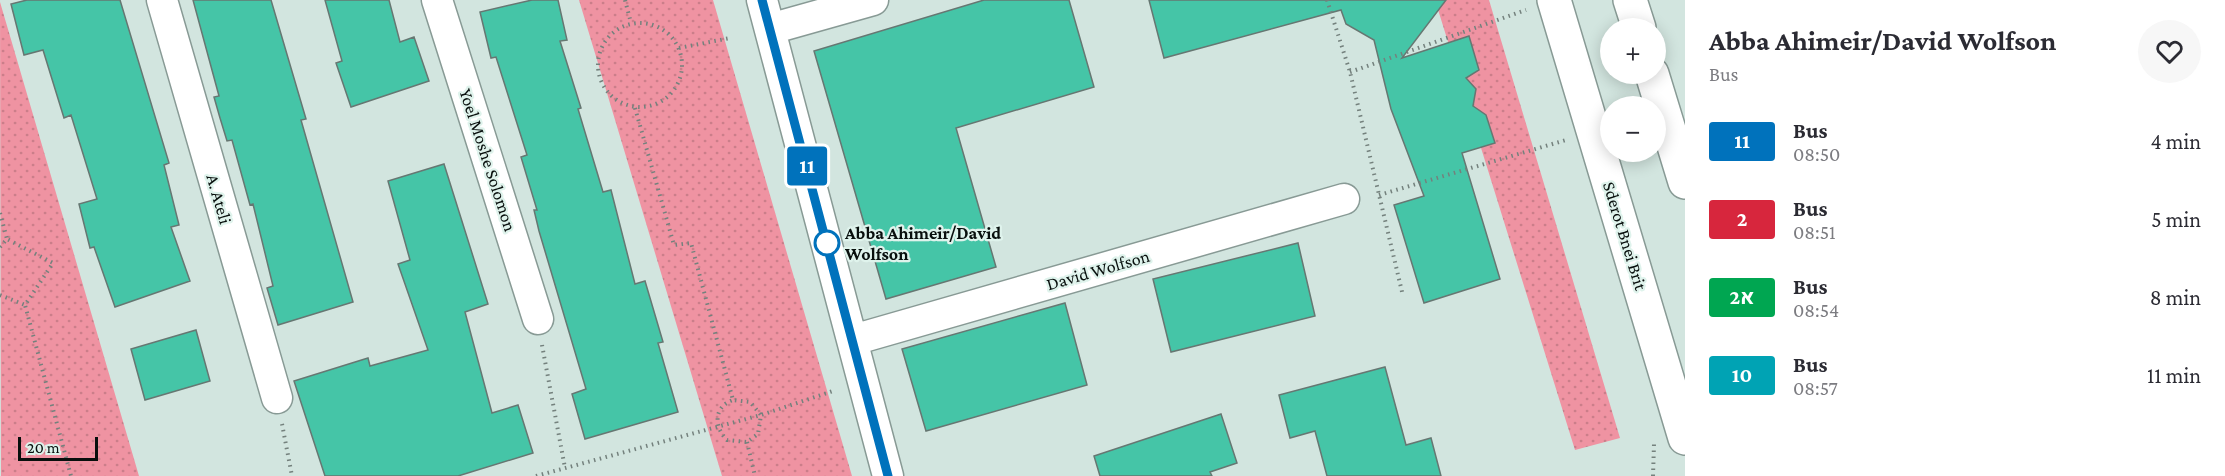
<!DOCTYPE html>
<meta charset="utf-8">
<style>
:root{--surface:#fff;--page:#f7f7f7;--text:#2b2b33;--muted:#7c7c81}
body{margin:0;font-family:"Crimson Pro",Heebo,serif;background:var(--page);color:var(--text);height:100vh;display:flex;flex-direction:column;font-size:22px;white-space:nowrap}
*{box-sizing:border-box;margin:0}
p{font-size:20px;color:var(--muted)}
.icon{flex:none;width:33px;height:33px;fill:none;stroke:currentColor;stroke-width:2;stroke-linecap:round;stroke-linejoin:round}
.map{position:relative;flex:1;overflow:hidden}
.panel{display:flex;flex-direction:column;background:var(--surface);width:540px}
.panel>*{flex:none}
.badge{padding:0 12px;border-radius:4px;font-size:21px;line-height:39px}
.fabs{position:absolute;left:1600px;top:18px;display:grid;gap:12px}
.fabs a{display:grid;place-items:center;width:66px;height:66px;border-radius:50%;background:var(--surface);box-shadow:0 3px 15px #0003;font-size:30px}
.scale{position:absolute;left:18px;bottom:15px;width:80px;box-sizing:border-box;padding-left:6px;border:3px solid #080f0d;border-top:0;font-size:16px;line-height:21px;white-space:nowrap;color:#080f0d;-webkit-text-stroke:4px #dff3ec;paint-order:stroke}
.map>.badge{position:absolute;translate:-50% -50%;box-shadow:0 0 0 3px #fff}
.round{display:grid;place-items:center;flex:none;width:63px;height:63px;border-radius:32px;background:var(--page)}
.overview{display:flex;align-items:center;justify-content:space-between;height:102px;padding:0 24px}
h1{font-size:28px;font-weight:700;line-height:45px}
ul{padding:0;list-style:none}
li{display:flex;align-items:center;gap:18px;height:78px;padding:0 24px}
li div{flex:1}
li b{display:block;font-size:22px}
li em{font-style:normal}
li .badge{min-width:66px;font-weight:700;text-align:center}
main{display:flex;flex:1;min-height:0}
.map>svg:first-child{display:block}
</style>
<main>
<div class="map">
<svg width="1685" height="476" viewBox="0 0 1685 476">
<defs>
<pattern id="park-dots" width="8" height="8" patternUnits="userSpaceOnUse" patternTransform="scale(1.5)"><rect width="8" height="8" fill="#ef93a2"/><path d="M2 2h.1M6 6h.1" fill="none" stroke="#cb7e8a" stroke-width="1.8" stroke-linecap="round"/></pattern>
</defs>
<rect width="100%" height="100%" fill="#d2e5df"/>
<path fill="url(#park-dots)" d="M579 0H713L852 476H722Z
M1435 0H1489L1620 438 1575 450Z
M0 2 139 476H1Z"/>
<path fill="#45c5a7" stroke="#667772" stroke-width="1.5" d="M27 0H120L169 163 164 165 179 225 171 227 190 281 115 307 94 247 90 248 79 204 97 199 71 115 64 118 43 50 24 55 11 4Z
M193 0H271L306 119 301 120 353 302 278 325 267 288 273 286 253 204 250 205 232 140 227 141 220 118 214 97 219 96Z
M325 0H389L400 42 414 37 429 81 351 107 336 63 342 61Z
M532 0H558L567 40 560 41 581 108 578 109 603 192 611 190 635 284 645 281 663 342 658 343 678 412 585 439 572 394 586 389 539 231 534 210H537L521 157 527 155 496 57 491 58 480 12Z
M984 0H1069L1094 87 956 128 996 267 886 299 814 51Z
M1149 0H1446L1402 58 1469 36 1479 70 1466 78 1476 89 1473 106 1486 115 1495 143 1462 153 1500 279 1424 303 1394 205 1424 196 1391 109 1374 40 1346 24 1341 10 1164 58Z
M444 164 488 304 465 312 492 413 518 405 533 453 458 476H325L294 381 368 358 370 366 428 350 398 264 410 260 388 181Z
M1298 243 1315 316 1171 352 1153 279Z
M1065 303 1087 385 926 431 902 349Z
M196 330 210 381 145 400 131 349Z
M1385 367 1406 445 1431 438 1441 476H1327L1315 431 1290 438 1279 395Z
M1221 414 1237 463 1210 472 1212 476H1100L1094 456Z"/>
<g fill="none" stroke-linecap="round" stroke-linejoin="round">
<defs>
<path id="minor" d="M162 0 277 398
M437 0 538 319
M762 0 888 476
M770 29 873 0
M853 340 1344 199"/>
<path id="major" d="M1554 0 1685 438
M1630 0 1639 28
M1652 74 1685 182"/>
</defs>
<use href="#minor" stroke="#889a95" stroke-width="33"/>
<use href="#major" stroke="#889a95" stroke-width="36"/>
<path stroke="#74817d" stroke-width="4" stroke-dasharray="1.5 4.5" stroke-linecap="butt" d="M625 0 631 23
M1327 0 1350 72 1403 296
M598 65a42 42 0 1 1 84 0a42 42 0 1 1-84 0Z
M679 48 730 38
M1350 72 1526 10
M635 108 674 245 691 243 733 400 750 402 761 415 758 434 747 442 727 440C714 427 713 407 733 400
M1379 195 1566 140
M0 213 7 239
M0 247 7 239 53 263 25 305 71 476
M0 295 25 305
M542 345 565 468
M282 424 292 476
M747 442 755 476
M536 476 761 415 833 391
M1653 476 1654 444"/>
<use href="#minor" stroke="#fff" stroke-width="30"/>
<use href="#major" stroke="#fff" stroke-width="33"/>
</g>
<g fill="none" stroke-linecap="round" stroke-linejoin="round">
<defs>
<path id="line" d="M762 0 888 476"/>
</defs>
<use href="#line" stroke="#fff" stroke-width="14"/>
<use href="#line" stroke="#0072bc" stroke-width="9"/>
</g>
<circle fill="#fff" stroke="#0072bc" stroke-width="3" cx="827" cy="243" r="12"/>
<g text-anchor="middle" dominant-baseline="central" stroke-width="4.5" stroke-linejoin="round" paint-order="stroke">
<g font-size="18" fill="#080f0d" stroke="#dff3ec">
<text transform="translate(488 160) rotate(72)">Yoel Moshe Solomon</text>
<text transform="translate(219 199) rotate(74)">A. Ateli</text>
<text transform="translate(1625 236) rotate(73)">Sderot Bnei Brit</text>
<text transform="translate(1098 270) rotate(-16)">David Wolfson</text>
</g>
<g font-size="18" font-weight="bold" fill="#080f0d" stroke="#dff3ec" text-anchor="start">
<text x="845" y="233">Abba Ahimeir/David<tspan x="845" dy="21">Wolfson</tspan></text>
</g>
</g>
</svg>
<div class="fabs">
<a>+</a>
<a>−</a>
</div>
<div class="scale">20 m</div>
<b class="badge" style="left:807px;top:166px;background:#0072bc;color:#fff">11</b>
</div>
<section class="panel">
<div class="overview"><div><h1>Abba Ahimeir/David Wolfson</h1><p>Bus</p></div><a class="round"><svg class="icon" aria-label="heart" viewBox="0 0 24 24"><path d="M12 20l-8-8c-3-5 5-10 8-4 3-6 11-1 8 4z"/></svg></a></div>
<ul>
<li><span class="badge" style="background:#0072bc;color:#fff">11</span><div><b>Bus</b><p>08:50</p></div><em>4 min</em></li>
<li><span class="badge" style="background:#d7263d;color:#fff">2</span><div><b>Bus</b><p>08:51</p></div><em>5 min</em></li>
<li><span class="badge" style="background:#00a651;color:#fff">2א</span><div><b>Bus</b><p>08:54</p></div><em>8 min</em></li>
<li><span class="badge" style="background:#00a3b4;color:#fff">10</span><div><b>Bus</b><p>08:57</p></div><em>11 min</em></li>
</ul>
</section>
</main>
